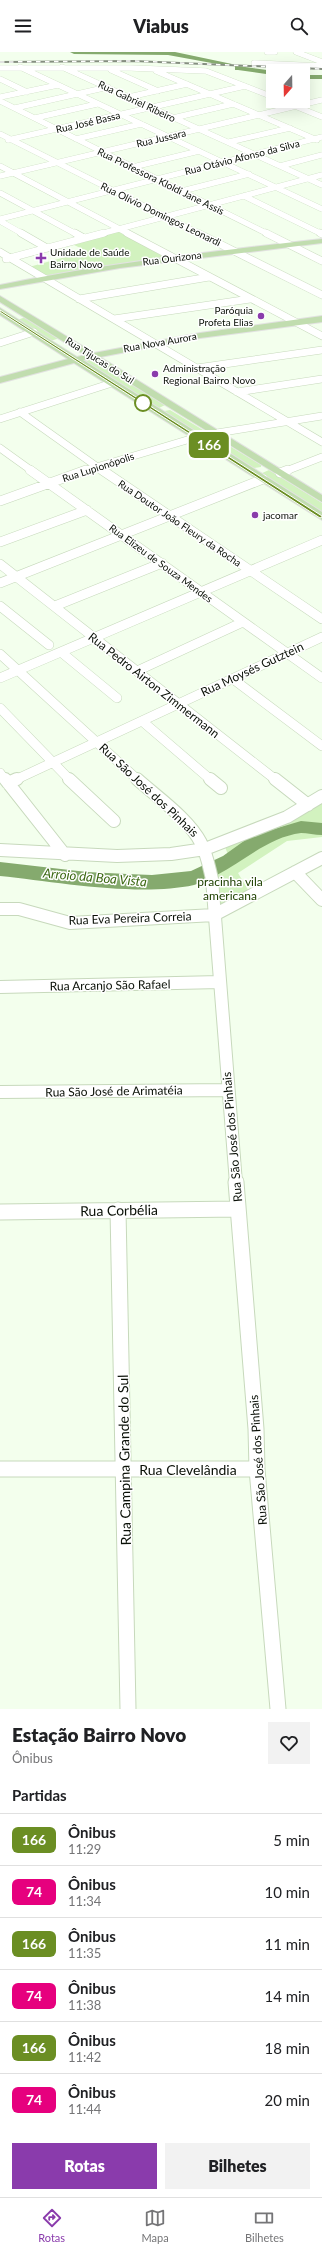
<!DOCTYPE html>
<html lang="pt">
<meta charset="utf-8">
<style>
:root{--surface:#fff;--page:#f2f2f2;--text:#202124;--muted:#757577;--line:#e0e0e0;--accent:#8a3bac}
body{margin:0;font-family:Lato,sans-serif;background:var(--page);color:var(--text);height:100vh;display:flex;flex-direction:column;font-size:15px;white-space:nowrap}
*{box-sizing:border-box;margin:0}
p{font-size:13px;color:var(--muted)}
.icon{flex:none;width:22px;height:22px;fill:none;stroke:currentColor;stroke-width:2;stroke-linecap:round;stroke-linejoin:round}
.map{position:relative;height:1657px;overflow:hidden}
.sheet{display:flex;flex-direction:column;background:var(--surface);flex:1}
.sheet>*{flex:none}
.badge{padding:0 8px;border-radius:6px;font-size:14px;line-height:26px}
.needle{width:26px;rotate:200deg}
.fabs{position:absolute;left:266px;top:12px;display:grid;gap:8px}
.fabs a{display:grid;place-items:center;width:44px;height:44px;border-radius:0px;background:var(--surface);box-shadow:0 4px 16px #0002;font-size:20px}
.map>.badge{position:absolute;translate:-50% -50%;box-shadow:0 0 0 2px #fff}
h2{padding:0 12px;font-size:15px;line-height:36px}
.round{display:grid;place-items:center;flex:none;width:42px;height:42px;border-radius:0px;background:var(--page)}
.head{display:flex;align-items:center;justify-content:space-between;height:68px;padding:0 12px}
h1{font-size:19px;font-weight:800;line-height:30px}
.action{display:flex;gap:8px;margin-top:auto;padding:8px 12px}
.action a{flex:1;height:46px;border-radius:0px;background:var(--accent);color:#fff;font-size:16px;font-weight:800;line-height:46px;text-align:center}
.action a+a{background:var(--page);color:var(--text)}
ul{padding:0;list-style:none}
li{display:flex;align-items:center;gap:12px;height:52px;padding:0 12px;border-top:1px solid var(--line)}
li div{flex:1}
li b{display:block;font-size:15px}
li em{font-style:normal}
li .badge{min-width:44px;font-weight:700;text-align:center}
header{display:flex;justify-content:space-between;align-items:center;height:52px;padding:0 12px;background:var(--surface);font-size:18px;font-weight:800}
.tabs{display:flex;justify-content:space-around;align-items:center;height:56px;border-top:1px solid var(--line);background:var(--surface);font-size:11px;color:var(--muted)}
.tabs a{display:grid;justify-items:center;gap:2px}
.tabs .on{color:var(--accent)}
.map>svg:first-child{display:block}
</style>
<header><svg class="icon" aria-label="menu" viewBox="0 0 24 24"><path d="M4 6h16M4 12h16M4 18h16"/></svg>Viabus<svg class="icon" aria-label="search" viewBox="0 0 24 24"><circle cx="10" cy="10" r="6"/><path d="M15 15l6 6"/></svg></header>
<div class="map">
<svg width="322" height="1657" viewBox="0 0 322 1657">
<rect width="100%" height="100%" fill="#f3ffed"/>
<path fill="#d2f2bf" d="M118 179 164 205 45 224 29 215 87 199 74 193Z
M26 265 60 286 50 289 17 268Z
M91 305 165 353 157 357 80 308Z
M170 358 261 413V415L253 416 164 359Z
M269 418 322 451V462L260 422Z
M322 750V785L287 789 238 821 250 841 218 856 214 819 231 811 224 792Z"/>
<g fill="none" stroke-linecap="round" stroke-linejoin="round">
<path fill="#85aa6e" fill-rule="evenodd" d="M70 0H175L232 12 228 14 168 3 74 2Z
M235 14H238L274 19 273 23 238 18H235Z
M303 23H322V27H303Z
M301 769 322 771V783C315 783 307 781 301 781 269 785 244 809 217 823 210 826 202 831 194 833 139 845 57 830 0 824V810L87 820 127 822 152 823 191 819 223 804 251 784Z"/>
<defs>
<path id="minor-far4" d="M267 0H275
M296 0 322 10
M254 11 322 14
M20 15 322 157
M62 15 322 133
M0 16H131L206 19 273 45
M111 18 158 39
M156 19 317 88
M0 27 27 40
M0 45 58 33
M129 45 187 32
M0 49 268 182
M295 54 322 65
M15 56 108 35
M35 66 97 52
M173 66 233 52
M0 82 200 182
M76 87 141 72
M8 88 245 34
M229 90 290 76
M0 114 129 182
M280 114 322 103
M133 115 199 99
M0 124 322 48
M182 139 249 122
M0 141 76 182
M244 144 322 182
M0 167 322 85
M0 169 23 182
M100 182 322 123"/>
<path id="minor-far3" d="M21 181 47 196
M75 181 84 186
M127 181 322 284
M198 181 322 243
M266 181 322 209
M320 181 322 182
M0 200 322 390
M6 207 104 181
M79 247 209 225
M114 267 250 247
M0 291 34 280
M197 316 322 298
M237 340 322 327
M20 360 103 419
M0 367 112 331
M217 381 322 364
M0 396 32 419
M83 419 197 385
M286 419 322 405"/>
<path id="minor-far2" d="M30 418 322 626
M102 418 322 567
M280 421 288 418
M0 449 86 418
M0 490 87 458
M0 512 276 728
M0 531 263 427
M0 554 49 593
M55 554 162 511
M61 600 117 646
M0 602 138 728
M137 619 243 570
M0 626 322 488
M233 627 322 694
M0 656 70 728
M142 669 211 728
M0 721 5 728
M15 728 322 585"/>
<path id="minor-far1" d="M5 727 65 803
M69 727 114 769
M137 727C157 745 189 767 201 791 207 802 209 815 212 827L236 1131
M210 727 221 736
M275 727 308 753
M8 731 17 727
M0 798 117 804 171 802 205 797 287 765 322 744
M295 820 322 848
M0 857H19L70 871 214 863 322 806
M0 935 220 930
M0 1040 228 1038"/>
<path id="minor" d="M236 1130 256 1377 257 1417 278 1657
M118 1158 128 1657
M0 1160 238 1157
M0 1417H257"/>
<path id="major" d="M322 187V191L120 216 0 237V233C107 211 214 199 322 187Z
M0 244 94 301 200 281 322 264V270L200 286 100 305 322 443V450L91 307 83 308 322 460V468L74 311 0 331V325L68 307 0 263V256L77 305 85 303 0 250Z"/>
</defs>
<use href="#minor-far4" stroke="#c7d9bc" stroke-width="6"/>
<use href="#minor-far3" stroke="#c7d9bc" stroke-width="8"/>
<use href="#minor-far2" stroke="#c7d9bc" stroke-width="10"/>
<use href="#minor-far1" stroke="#c7d9bc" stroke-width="14"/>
<use href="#minor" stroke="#c7d9bc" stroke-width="17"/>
<use href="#major" stroke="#e2e2e1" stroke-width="2"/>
<use href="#minor-far4" stroke="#fff" stroke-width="5.5"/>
<use href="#minor-far3" stroke="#fff" stroke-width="7"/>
<use href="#minor-far2" stroke="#fff" stroke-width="9"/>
<use href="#minor-far1" stroke="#fff" stroke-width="12"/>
<use href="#minor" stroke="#fff" stroke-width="15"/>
<use href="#major" fill="#c1ddaf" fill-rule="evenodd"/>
<defs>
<path id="rail" d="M0 10 134 9 322 17"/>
</defs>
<use href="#rail" stroke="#858e80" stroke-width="2"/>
<use href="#rail" stroke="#fff" stroke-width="1.5" stroke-dasharray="4.5" stroke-linecap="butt"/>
</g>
<path fill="#6b8e23" stroke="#fff" d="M0 258 322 464V465L320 466 0 260Z"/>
<g fill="#8a3bac" stroke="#fff" stroke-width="1.5">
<path d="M39 200h4v4h4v4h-4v4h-4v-4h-4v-4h4z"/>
<circle cx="261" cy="264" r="4"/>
<circle cx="155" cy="322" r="4"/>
<circle cx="255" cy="463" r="4"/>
</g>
<circle fill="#fff" stroke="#6b8e23" stroke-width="2" cx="143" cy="351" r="8"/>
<g text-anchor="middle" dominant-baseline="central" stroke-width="3" stroke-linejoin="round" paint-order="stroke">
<g font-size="10" fill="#0a1007" stroke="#fff">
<text transform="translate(137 49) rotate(25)">Rua Gabriel Ribeiro</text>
<text transform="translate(88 70) rotate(-13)">Rua José Bassa</text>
<text transform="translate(161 86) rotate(-13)">Rua Jussara</text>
<text transform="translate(242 105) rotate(-14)">Rua Otávio Afonso da Silva</text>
<text transform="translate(161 129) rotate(26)">Rua Professora Kloldi Jane Assis</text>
<text transform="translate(161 162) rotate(26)">Rua Olívio Domingos Leonardi</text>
<text transform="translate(172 206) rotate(-7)">Rua Ourizona</text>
<text transform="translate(160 290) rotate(-10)">Rua Nova Aurora</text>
<text transform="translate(100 308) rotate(32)">Rua Tijucas do Sul</text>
<text transform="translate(98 415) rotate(-18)">Rua Lupionópolis</text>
<text transform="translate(180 471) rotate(34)">Rua Doutor João Fleury da Rocha</text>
<text transform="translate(161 511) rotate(36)">Rua Elizeu de Souza Mendes</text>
</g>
<g font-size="10" fill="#0a1007" stroke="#fff" text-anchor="start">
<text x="50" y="200">Unidade de Saúde<tspan x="50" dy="12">Bairro Novo</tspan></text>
<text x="253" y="258" text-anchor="end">Paróquia<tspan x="253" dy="12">Profeta Elias</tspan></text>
<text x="163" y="316">Administração<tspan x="163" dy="12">Regional Bairro Novo</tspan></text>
<text x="263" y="463">jacomar</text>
</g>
<g font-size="12" fill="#0a1007" stroke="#fff">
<text transform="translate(252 617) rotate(-25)">Rua Moysés Gutztein</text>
<text transform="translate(154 633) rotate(38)">Rua Pedro Airton Zimmermann</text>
<text transform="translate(149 738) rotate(43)">Rua São José dos Pinhais</text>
<text transform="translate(130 866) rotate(-2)">Rua Eva Pereira Correia</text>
<text transform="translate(110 933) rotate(-1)">Rua Arcanjo São Rafael</text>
<text transform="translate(114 1039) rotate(-1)">Rua São José de Arimatéia</text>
<text transform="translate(232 1085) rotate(-95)">Rua São José dos Pinhais</text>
<text transform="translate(258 1408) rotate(-94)">Rua São José dos Pinhais</text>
</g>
<g font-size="12" fill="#1e4000" stroke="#fff">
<text x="230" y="829">pracinha vila<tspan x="230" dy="14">americana</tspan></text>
</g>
<g font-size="13" font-style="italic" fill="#39660f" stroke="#fff">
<text transform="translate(95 825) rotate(5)">Arroio da Boa Vista</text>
</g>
<g font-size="14" fill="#0a1007" stroke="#fff">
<text transform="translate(119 1158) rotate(-1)">Rua Corbélia</text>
<text transform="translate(124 1408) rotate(-91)">Rua Campina Grande do Sul</text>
<text x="188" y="1417">Rua Clevelândia</text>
</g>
</g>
</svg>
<div class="fabs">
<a><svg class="needle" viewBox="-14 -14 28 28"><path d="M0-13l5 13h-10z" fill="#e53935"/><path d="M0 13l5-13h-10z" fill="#757577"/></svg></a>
</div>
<b class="badge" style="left:209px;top:393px;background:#6b8e23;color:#fff">166</b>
</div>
<section class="sheet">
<div class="head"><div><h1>Estação Bairro Novo</h1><p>Ônibus</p></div><a class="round"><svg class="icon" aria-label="heart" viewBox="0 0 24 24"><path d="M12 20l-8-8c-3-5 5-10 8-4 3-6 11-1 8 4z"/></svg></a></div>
<h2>Partidas</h2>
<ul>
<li><span class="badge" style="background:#6b8e23;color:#fff">166</span><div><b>Ônibus</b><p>11:29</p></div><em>5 min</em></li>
<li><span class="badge" style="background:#e6007e;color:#fff">74</span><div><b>Ônibus</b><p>11:34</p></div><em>10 min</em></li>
<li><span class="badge" style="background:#6b8e23;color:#fff">166</span><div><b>Ônibus</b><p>11:35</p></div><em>11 min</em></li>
<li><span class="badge" style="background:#e6007e;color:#fff">74</span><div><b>Ônibus</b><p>11:38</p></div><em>14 min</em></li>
<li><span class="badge" style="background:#6b8e23;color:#fff">166</span><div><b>Ônibus</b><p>11:42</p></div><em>18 min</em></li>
<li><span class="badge" style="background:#e6007e;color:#fff">74</span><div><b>Ônibus</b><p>11:44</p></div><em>20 min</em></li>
</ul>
<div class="action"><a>Rotas</a><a>Bilhetes</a></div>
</section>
<nav class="tabs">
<a class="on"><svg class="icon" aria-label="directions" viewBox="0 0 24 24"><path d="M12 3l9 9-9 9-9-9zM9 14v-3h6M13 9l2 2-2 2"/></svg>Rotas</a>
<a><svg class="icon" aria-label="map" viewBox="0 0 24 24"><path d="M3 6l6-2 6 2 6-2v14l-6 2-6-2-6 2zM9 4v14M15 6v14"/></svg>Mapa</a>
<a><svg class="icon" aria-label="tickets" viewBox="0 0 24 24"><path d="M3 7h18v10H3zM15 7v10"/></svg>Bilhetes</a>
</nav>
